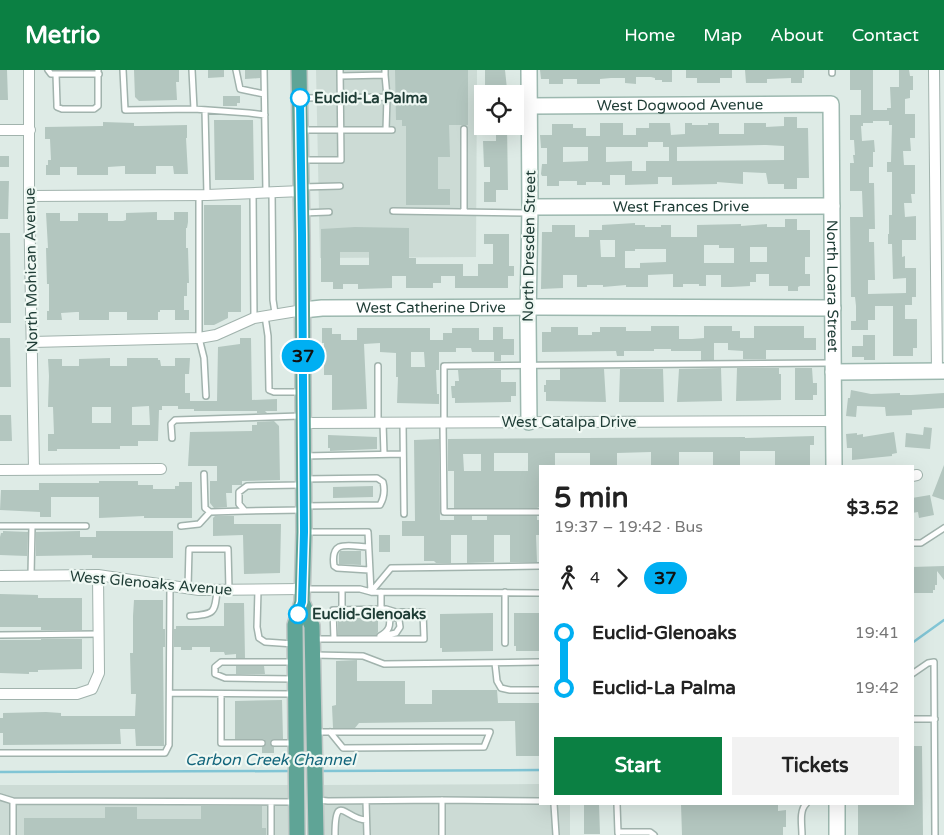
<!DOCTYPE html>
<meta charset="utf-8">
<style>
:root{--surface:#fff;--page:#f2f2f2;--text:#222;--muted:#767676;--accent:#0b8043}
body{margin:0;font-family:"Varela Round",sans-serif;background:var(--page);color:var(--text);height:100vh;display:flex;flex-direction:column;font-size:19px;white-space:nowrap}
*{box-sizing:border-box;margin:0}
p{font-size:16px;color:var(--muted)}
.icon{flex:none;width:28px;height:28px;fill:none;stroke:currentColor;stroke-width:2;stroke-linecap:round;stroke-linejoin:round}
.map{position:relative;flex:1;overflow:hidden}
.panel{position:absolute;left:539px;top:395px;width:375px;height:340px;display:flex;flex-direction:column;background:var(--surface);border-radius:0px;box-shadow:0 5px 20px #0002}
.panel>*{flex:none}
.badge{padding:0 10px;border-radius:16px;font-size:18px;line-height:32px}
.fabs{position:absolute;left:474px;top:15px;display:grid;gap:10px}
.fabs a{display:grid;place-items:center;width:50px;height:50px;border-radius:0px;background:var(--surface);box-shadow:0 5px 20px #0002;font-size:25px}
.map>.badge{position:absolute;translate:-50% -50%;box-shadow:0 0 0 2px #fff}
.legs{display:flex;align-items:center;gap:8px;height:55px;padding:0 15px;font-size:16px}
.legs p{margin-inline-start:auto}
.headline{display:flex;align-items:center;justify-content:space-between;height:85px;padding:0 15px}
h1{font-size:28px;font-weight:800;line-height:38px}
.button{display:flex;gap:10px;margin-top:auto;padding:10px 15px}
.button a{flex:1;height:58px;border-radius:0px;background:var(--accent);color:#fff;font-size:20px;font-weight:800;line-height:58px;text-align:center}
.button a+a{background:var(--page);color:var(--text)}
ul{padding:0 15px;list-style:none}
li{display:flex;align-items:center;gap:18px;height:55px;font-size:19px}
li i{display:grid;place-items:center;width:8px;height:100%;margin:0 6px;background:currentColor}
li i::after{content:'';width:12px;height:12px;margin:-6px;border:4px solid;border-radius:50%;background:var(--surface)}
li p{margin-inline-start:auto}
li:first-child i{background:linear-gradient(#0000 50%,currentColor 0)}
li:last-child i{background:linear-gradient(currentColor 50%,#0000 0)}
header{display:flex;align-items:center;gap:30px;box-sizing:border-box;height:70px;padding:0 25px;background:var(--accent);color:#fff}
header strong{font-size:24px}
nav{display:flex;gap:28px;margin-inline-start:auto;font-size:18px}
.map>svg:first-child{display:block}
</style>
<header>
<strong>Metrio</strong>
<nav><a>Home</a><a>Map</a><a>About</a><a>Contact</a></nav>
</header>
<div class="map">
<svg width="944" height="765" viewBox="0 0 944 765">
<rect width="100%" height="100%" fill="#deebe6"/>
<path fill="#ccdbd5" d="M316 0H477L476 187 320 188Z
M540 714V734H570V765H323V715Z
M0 715H292L291 765H0Z"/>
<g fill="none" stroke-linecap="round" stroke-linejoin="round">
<path stroke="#81c5d5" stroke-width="2.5" d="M912 573 944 550
M319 701 540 700
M0 702 291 701"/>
</g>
<path fill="#b3c6bf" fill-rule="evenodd" d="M0 0H7L8 30H0Z
M134 0H179V12H176L177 30 139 31 135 27Z
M208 0H224V7L208 8Z
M245 0H260V8L245 9Z
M395 0H468V55H449L450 87H438V119H450V135H406V56H402V50H396Z
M485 0H505L507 19H503V24H485Z
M540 0H672V12H662V10H655V8L651 7H636V14L625 13V8H611L600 9V14H577V9H563V14H549V9H541Z
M686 0H732V8H720V13H697V8H686Z
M745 0H804V8H802V13H791V8L767 9V13H746Z
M850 0H873V40H887V38H891L890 17H899V0H909L910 6H913V20H910V28L905 29V44H915V68H910L911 81H903L904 95H915V124H911L912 133H904L905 147 916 146V170H902V187L905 186V198H916V227H912V235H905V249H917V278H913V286H893V236H875V250H868V260H851V251H856V236L855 227H851L850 147H863L862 121H850V93H854L853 85H855L854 70H850V45H861V20H850ZM873 51H889V55H892L891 92H887V102H892V145H889V164H888V174H892L893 209 906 208V223L868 224V210H875L874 172H869V159H875L874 113H869V97H873V82H875L874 70 862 71 861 56H863V53H873Z
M223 26H240V33H237V36H223Z
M784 47H797V58H808L809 108H797V119H784V114H768L766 103 743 102V114L717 112V114L672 115V107H658V114L625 115V105H610V115H602V112H586V115H577V111H559V116H547V106H542L541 104 542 94H547V78H541L540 65H552V54H573V58H586V66H600V53H623V65H636V58H649V53H670L671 65 685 64V53H692V55H708V53H719V64H744V53H766V57L784 56ZM648 72H663V77H669V91H646V101H632V91L606 92V77H648ZM766 75 784 76V90L677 91V77ZM563 77H588V91L563 92Z
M214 50H253L254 110H215Z
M103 52 134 53V56H139L187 55V68H186L188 104H174L173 96H156V104H125V96H123L108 97V105H77V97H60V105H46V95H48V90H51L50 69H45V57L103 56Z
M496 56H507L508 120H496V132H484V112H490V97H484L483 71H496Z
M0 86H9V97H0Z
M0 111H9L8 149H0Z
M204 135H241V242H228V248L214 255H204Z
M157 142V150H174V142H188V152L187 158H186V178H188L189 213H187V226H184V240H189V250H175V240H160V242H158V250H127V242H109V250H79V242H76L61 243 62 250H47V241H49V214H47L46 178H48L46 143H60V151H78V143H108V151H123L126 150V143Z
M785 149H797V160H810V187H805V204H810V216H800L798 217V221H788V216H769V204H756V212H750V216L731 217H721V205H706V216H699V214H683V217H673V204L648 205V217H626V215L603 217V215H587V217H577V205H563V218L541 219 542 162H552V155H575V167H589V160H602V155L635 153V155H645V157H661V155H671V167H697V155L741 154V156L767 154V157H785ZM600 170H615V187H601ZM704 175H719V178H734V193H704ZM750 177H767V192H750ZM635 179H666V192L640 193V198H625V181H635Z
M355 157 409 158V188H416V194H463V206H478V194H493V174H484V164H509V196H514V206H508V218H455V206H441V213H433V218H406V206H392V218L358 219V214H343V219H333V212H321V159ZM340 182H369V195H340Z
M0 163H10L11 253H0Z
M651 256H679V269H692L704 268V256H732V261H740V268H754V256H804V268H816V280H766V289H743V281L728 280V273H714V290H701V281H671V279H654V281H624V286H617L616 281 542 282V262H551V257H578V265H592V262H600V257H626V261H651Z
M493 257H503V269H514V285H501V291H494V282H472L471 278H456V282H439V300H436L437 324H439V334L397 333 398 307H396V283L380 282V273L364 274 367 339 332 340V305H324V273H322V258H332V264H341V270H357V258H430V270H443V263H452V258H479V270H493ZM411 282H424L425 297H411Z
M863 265H875V290H864V287H852V276H863Z
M0 268H10L11 317H0Z
M240 268H251L252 330 277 329V341H265L267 343H257V341H194V339H178V336H162V340H159L158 371H138V376H120V379H57V381H48V364H54L53 337H48L49 306 48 289H62V296H79V289L110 288V296H127V288H158V290H160L161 296H175V288H190L189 304H185V323H190V331H217L218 277 240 274ZM149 336 150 355H132V337ZM92 337H111V353H92Z
M721 298 722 331 677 332 679 299Z
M737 298H779V304H781V330L736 331Z
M795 298H812L813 313H817V325H813V330H795Z
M560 299H604L606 332 546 331V322H544V315H546V310H560Z
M620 299H663L664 332H619Z
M458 300H501V312H516V326H511V332L455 333V328H452L451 316H455V311H459Z
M851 320 871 324 900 323V325H911L944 323V338L912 340V345L886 346 885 337 857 336 856 347 846 346 848 328H850Z
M0 345H11L12 371H0Z
M274 351 279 356 280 410 242 411V415H232V423H226L227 437 214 438 210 433V411H217V396H188L190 362 252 361V355H257V352Z
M924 357 932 358 930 379 905 377 906 363 923 365Z
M894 362 897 383 892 384V386L852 390V378H847L846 364 857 363V365L863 364V367Z
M328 365 377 367V379L330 381V378H328Z
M814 366V375H810V396H775V381H740V396H713V382H679V396H651V382L617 383V396H590V383H555V396H540V437L537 438H454V401H448V369L745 367V368ZM494 383H528V401H494ZM463 384H481V401H464Z
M439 369 440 450H454V446H472V450H487V446H537V450H540V465H536L537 492H510V465H494V492L467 493V465H451V493H436L434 491H424V466H402V451H415L414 370Z
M944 395V430L932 426Z
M99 411H138V415H153V419H175V416H179V412H192V448H144V446L99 448V427H51V447H40V442L0 440 1 420H39V413H99Z
M373 416V427L333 428V417Z
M930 425 934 445 919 448 918 442 912 443V428Z
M215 446H234V454H281L280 503 244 504 243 465 213 466V448Z
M3 461 28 462 27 486 0 485V467L1 463H3Z
M80 461V467H96V461H173V488H92V485L36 486V462Z
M379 465H390V482H379Z
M340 481H361V495L339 494V484Z
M944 496V510L937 501V515H935V520H933V523H912V497Z
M0 524 38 525V528H82V560H41V557H0Z
M134 530H163V559H165V577H163L164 676H136L135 659H120L121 674 3 675V663H0V648H3V643L46 642 61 643V646H135L136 624H131L130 583H133V546Z
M224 533H244L245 588H236V584L225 585 224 582H210V577H192V580H181V577H174V559H176V556H224Z
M493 543V581L442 582V578H440V544Z
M514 543H540V581H516V576H514Z
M338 548H378V562L376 565H338Z
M41 569H82V599L38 600V602H29V604L0 603V570H41Z
M357 590V611H405V634H432V620H497L498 633H540V686H516L515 651 359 653 355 658H333L332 636 336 635V591Z
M236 596H264L265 604H236Z
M282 630 283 669H274L271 670 270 673 274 677V683H262V677L266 673 264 669H235V631Z
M912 676H922L923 765H858V734H912Z
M584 734H599L600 764H584Z
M681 734H778V741L786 740V757H783V765H682Z
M201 736H262V758H266V765H24V748H105V737H137V749H201Z"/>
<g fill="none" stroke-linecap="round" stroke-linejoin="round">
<defs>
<path id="lane" d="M48 0 51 4H56L57 34V37L62 39H94L98 36V0
M123 0 125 40 194 39 249 43 265 45
M192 0 194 39
M236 0 240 19 264 24
M264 0 266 122
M832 3V0
M56 4H99
M385 5 387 27 386 60
M340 6 385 5V0
M302 28 387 27
M205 40 207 125
M464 59V142
M301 60H392
M301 90H341L340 0
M302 117 340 116
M272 122 273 230 275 243
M253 123 254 248
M199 125V268L204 288 206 326
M393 141 528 143
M302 143 329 142
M265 246 268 266 269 320 274 322H300
M378 296V353
M444 352V296L830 293
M383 353 384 384
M403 353 404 444
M443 353 444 442H540
M172 368 171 354 175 350 300 346
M304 386 403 384
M204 404 205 438 210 442 245 441
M304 409 377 408 383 412C385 420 384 428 380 435L305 436
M301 415 247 416 239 422V434L245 441 303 440
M0 456H86
M181 456 199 454 210 442
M305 462H368L371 522
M912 473H921L944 458
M368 477C348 476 330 469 334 496L337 498 369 500
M31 505 32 456
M188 518 189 479H228L229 520
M303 519H360L371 522 540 523
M342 519V539
M258 520 257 557 259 568 265 572 294 574
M371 522 391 498 540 496
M505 522V573
M381 539V522
M333 544 390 543 399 550 400 557 396 563 382 566
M190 546C214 544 215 544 217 520
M0 565 99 564
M380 566C389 561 391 556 389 546L386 543
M313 569H424L423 542H396L386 539 333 540 334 569
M314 585 363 586 384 594 540 592
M495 593 497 611 501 618 510 620H540
M912 604 928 593 934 592 935 765
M293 609 225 608 215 604V597L221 592H294
M170 623 293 624
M221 624V673H262
M912 649H935
M315 662H490L484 677 343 678 330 662
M274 673H293
M0 683H165L169 675 170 516
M0 727 13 731 294 732
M318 730 328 731 442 730 540 731
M442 730V765
M13 731V765
M366 731 367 765
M271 732V765
M554 734 556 765
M617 734 618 763
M618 762H650L654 765
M335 765C335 720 346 750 366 750
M802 765C802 755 799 741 806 734"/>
<path id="street" d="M29 0V126L34 399
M934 0 937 302
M0 60H30
M29 126 207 125 302 121
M32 272 199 268 216 265 254 248 303 240
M303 353 834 351
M0 400 161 399
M912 406 917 405
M0 506 98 505 199 520 302 519
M0 624H77L92 619 99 603 98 505"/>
<g id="secondary">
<path d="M529 0 530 137 528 248 529 352"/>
<path id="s1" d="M529 36 831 34 834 396"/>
<path id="s2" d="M530 137 832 136"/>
<path id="s3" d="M303 240 322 238 539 237 833 238"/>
<path d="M833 302 944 301"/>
<path d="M837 734V765"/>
</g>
<path id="primary" d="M302 532 312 556 316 765
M297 765 295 555 302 532 304 462 302 165 299 0"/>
</defs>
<use href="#lane" stroke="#a1b3ad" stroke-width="8"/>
<use href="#street" stroke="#a1b3ad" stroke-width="12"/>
<use href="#secondary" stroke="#9cb8af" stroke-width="18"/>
<use href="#primary" stroke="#c0c8c6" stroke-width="18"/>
<use href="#lane" stroke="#fff" stroke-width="5"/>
<use href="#street" stroke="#fff" stroke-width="10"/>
<use href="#secondary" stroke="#fff" stroke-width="15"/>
<use href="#primary" stroke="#5fa496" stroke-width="15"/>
</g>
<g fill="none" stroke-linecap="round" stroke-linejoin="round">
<defs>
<path id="line-1" d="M298 544 302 532 304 462 302 165 300 28"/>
</defs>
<use href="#line-1" stroke="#fff" stroke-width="11"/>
<use href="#line-1" stroke="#00aff2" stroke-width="8"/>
</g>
<g fill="#fff" stroke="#00aff2" stroke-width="2.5">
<circle cx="300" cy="28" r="9"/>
<circle cx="298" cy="544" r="9"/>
</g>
<g text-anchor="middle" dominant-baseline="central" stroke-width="4.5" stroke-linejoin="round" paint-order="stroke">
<g font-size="15" font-weight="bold" fill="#1e3c35" stroke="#eff8f3" text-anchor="start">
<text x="314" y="28">Euclid-La Palma</text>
<text x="312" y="544">Euclid-Glenoaks</text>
</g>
<g font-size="15" fill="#1e3c35" stroke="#eff8f3">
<text stroke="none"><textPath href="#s1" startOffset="151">West Dogwood Avenue</textPath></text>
<text stroke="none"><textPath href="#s2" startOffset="151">West Frances Drive</textPath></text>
<text transform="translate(529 176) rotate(-89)">North Dresden Street</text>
<text transform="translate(31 200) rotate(-91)">North Mohican Avenue</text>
<text stroke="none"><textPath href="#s1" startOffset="484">North Loara Street</textPath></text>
<text stroke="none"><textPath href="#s3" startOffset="128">West Catherine Drive</textPath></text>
<text x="569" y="352">West Catalpa Drive</text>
<text transform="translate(151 513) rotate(5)">West Glenoaks Avenue</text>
</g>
<g font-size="16" font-style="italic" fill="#14667c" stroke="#eff8f3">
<text x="270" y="690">Carbon Creek Channel</text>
</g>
</g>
</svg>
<div class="fabs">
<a><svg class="icon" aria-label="locate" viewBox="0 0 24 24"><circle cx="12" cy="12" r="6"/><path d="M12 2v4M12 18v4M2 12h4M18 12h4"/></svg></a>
</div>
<b class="badge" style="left:303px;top:286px;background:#00aff2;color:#111">37</b>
<section class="panel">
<div class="headline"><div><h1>5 min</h1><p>19:37 – 19:42 · Bus</p></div><b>$3.52</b></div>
<div class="legs"><svg class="icon" aria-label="walk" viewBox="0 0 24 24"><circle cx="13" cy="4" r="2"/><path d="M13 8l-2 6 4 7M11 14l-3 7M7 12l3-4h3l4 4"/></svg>4<svg class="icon" aria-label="forward" viewBox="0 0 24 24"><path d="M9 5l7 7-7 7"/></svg><b class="badge" style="background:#00aff2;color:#111">37</b></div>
<ul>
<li><i style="color:#00aff2"></i><b>Euclid-Glenoaks</b><p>19:41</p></li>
<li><i style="color:#00aff2"></i><b>Euclid-La Palma</b><p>19:42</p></li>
</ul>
<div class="button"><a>Start</a><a>Tickets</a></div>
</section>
</div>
